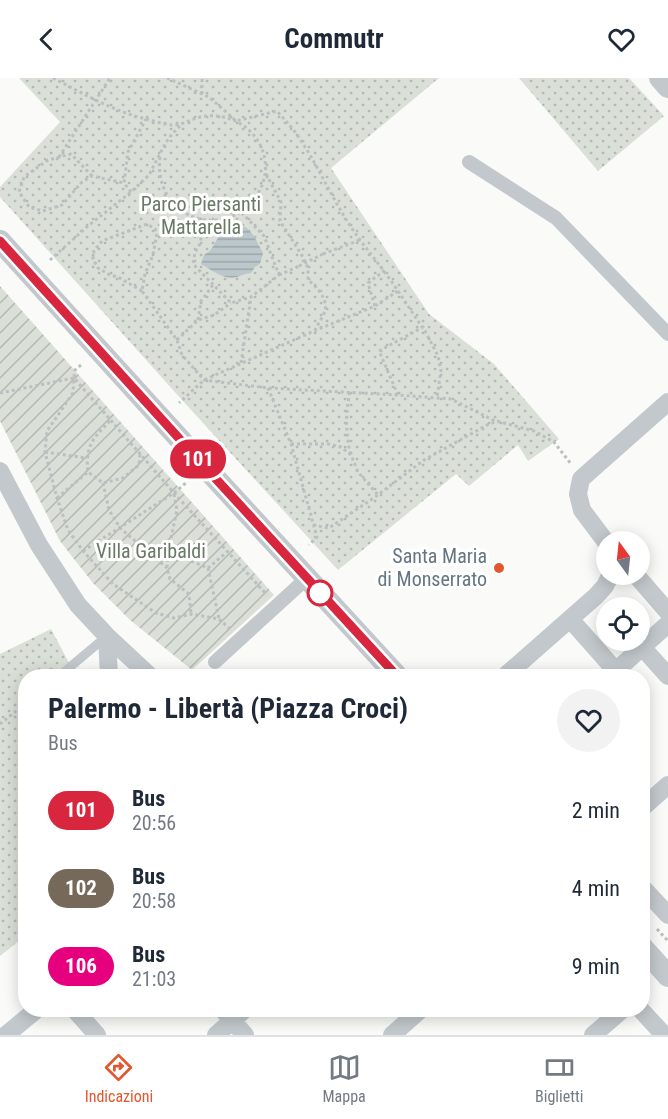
<!DOCTYPE html>
<html lang="it">
<meta charset="utf-8">
<style>
:root{--surface:#fff;--page:#f2f2f3;--text:#1f2937;--muted:#747a83;--line:#e0e1e3;--accent:#e4572e}
body{margin:0;font-family:"Roboto Condensed",sans-serif;background:var(--page);color:var(--text);height:100vh;display:flex;flex-direction:column;font-size:22px;white-space:nowrap}
*{box-sizing:border-box;margin:0}
p{font-size:20px;color:var(--muted)}
.icon{flex:none;width:33px;height:33px;fill:none;stroke:currentColor;stroke-width:2;stroke-linecap:round;stroke-linejoin:round}
.map{position:relative;flex:1;overflow:hidden}
.drawer{position:absolute;left:18px;top:591px;width:632px;height:348px;display:flex;flex-direction:column;background:var(--surface);border-radius:24px;box-shadow:0 3px 15px #0003}
.drawer>*{flex:none}
.badge{padding:0 12px;border-radius:20px;font-size:21px;line-height:39px}
.needle{width:39px;rotate:345deg}
.tools{position:absolute;left:596px;top:453px;display:grid;gap:12px}
.tools a{display:grid;place-items:center;width:54px;height:54px;border-radius:50%;background:var(--surface);box-shadow:0 3px 15px #0003;font-size:30px}
.map>.badge{position:absolute;translate:-50% -50%;box-shadow:0 0 0 3px #fff}
.round{display:grid;place-items:center;flex:none;width:63px;height:63px;border-radius:32px;background:var(--page)}
.summary{display:flex;align-items:center;justify-content:space-between;height:102px;padding:0 30px}
h1{font-size:28px;font-weight:700;line-height:45px}
ul{padding:0;list-style:none}
li{display:flex;align-items:center;gap:18px;height:78px;padding:0 30px}
li div{flex:1}
li b{display:block;font-size:22px}
li em{font-style:normal}
li .badge{min-width:66px;font-weight:700;text-align:center}
header{display:flex;justify-content:space-between;align-items:center;height:78px;padding:0 30px;background:var(--surface);font-size:27px;font-weight:700}
.tab-bar{display:flex;justify-content:space-around;align-items:center;height:84px;border-top:2px solid var(--line);background:var(--surface);font-size:16px;color:var(--muted)}
.tab-bar a{display:grid;justify-items:center;gap:3px}
.tab-bar .current{color:var(--accent)}
.map>svg:first-child{display:block}
</style>
<header><svg class="icon" aria-label="back" viewBox="0 0 24 24"><path d="M15 5l-7 7 7 7"/></svg>Commutr<svg class="icon" aria-label="heart" viewBox="0 0 24 24"><path d="M12 20l-8-8c-3-5 5-10 8-4 3-6 11-1 8 4z"/></svg></header>
<div class="map">
<svg width="668" height="957" viewBox="0 0 668 957">
<defs>
<pattern id="grass-dots" width="8" height="8" patternUnits="userSpaceOnUse" patternTransform="scale(1.5)"><rect width="8" height="8" fill="#dadfd7"/><path d="M2 2h.1M6 6h.1" fill="none" stroke="#b4b9b4" stroke-width="1.8" stroke-linecap="round"/></pattern>
<pattern id="garden-furrows" width="10" height="10" patternUnits="userSpaceOnUse" patternTransform="scale(1.5)"><rect width="10" height="10" fill="#dadfd7"/><path d="M-1 1l2-2M0 10L10 0M9 11l2-2" fill="none" stroke="#b4b9b4"/></pattern>
<pattern id="water-rules" width="6" height="5" patternUnits="userSpaceOnUse" patternTransform="scale(1.5)"><rect width="6" height="5" fill="#bbc7cb"/><path d="M0 2.5h6" fill="none" stroke="#9ca6aa"/></pattern>
</defs>
<rect width="100%" height="100%" fill="#fafaf8"/>
<path fill="url(#grass-dots)" d="M19 0H439L331 90 429 236 494 286 559 361 528 383 518 367 469 408 456 396 338 492 182 322 0 119V109L60 44Z
M519 0H629L664 38 598 93Z
M51 551 76 598H26L25 858 0 878V576Z"/>
<path fill="url(#garden-furrows)" d="M0 208 274 517 192 592 130 542 93 505 74 481 60 463 0 343Z"/>
<path fill="url(#water-rules)" d="M238 149H246L254 158 263 175 260 186 255 189 251 195C244 196 242 197 237 199 225 203 210 191 201 186L204 177C221 167 211 154 238 149Z"/>
<g fill="none" stroke-linecap="round" stroke-linejoin="round">
<path stroke="#bbbfc2" stroke-width="3" stroke-dasharray="3 3" stroke-linecap="butt" d="M53 0C84 16 113 33 146 41 155 43 165 47 173 47 183 47 191 41 200 39 230 33 260 51 265 82 268 104 257 121 241 134L264 158 279 197 251 219 231 225 193 186 195 174 200 166 204 142
M167 0 209 19 236 43 277 33C283 40 289 46 295 54 314 80 327 110 344 138 360 165 381 187 398 213L375 228 314 253 204 302 179 325
M202 16V0
M59 79 110 0
M160 79C154 126 198 158 241 134
M266 96 281 124 280 143 303 179 308 190V202C317 209 328 221 325 233 323 239 318 246 315 252
M92 98 71 76 48 82 24 99 19 114 29 129 43 133 62 127 82 104 92 98 124 105
M131 114 124 105 128 74 146 41
M323 176 360 162
M50 182 88 148 131 114 149 97 165 66 172 56 181 47
M279 197 299 188
M142 213 118 199 110 197 98 190 93 181 94 173 102 163 147 146 155 151 157 155 153 177 145 196 142 213 177 262 182 277 204 302 268 310 398 317 451 321 493 342 534 353 554 364 571 386
M398 213 422 249
M375 228 368 205 385 192
M198 242 201 223 213 207
M177 262 198 242 214 237 231 225
M241 285 251 219
M81 287 75 292 74 300 174 415 267 517
M268 310 291 366 317 459 309 467
M350 314C345 335 346 354 350 375
M0 315 74 300 73 315 47 353 45 374 57 420 68 452 83 473 113 506 156 535 174 540 191 536 219 541 230 551
M398 317 379 273 423 249 438 278 441 292 437 320
M110 343C93 360 85 368 88 394L103 405 123 400 139 387 140 376
M291 366H328L341 369 351 377 358 394 378 417
M45 374 86 380
M103 405 109 432 120 450 167 490
M174 416 177 432 168 474 167 490 170 501 189 516 191 536
M57 420 88 394
M313 447 329 450 375 419 424 382 487 347 498 343
M83 473 174 415 187 404
M169 474 208 490 227 474
M208 490 219 541
M199 598 205 593
M0 646 26 625
M657 851 668 863"/>
<path stroke="#c3c8cc" stroke-width="9" d="M64 594 107 558"/>
<path stroke="#c3c8cc" stroke-width="14" d="M469 84 556 140 668 256
M215 584 307 500"/>
<path stroke="#c3c8cc" stroke-width="18" d="M0 393 39 467 78 527 107 558 150 598
M606 464 582 432 578 416 581 401 668 324
M635 496 668 534
M570 541 616 593
M107 558 109 598
M642 569 668 598
M505 598 596 518 605 508 611 496
M610 598 668 546
M642 730 668 707
M642 809 668 837
M75 932 97 957
M223 932 245 957
M641 932 664 957
M6 957 36 932
M216 957 244 932
M392 957 420 932
M593 957 622 932"/>
<path stroke="#c3c8cc" stroke-width="22" d="M660 0 668 9
M0 163 205 389 397 598
M642 869 668 898"/>
<path stroke="#bbbfc2" stroke-width="3" stroke-dasharray="3 3" stroke-linecap="butt" d="M299 188 323 176"/>
</g>
<g fill="none" stroke-linecap="round" stroke-linejoin="round">
<defs>
<path id="line" d="M0 163 205 389 397 598"/>
</defs>
<use href="#line" stroke="#fff" stroke-width="14"/>
<use href="#line" stroke="#d7263d" stroke-width="9"/>
</g>
<circle fill="#e4572e" stroke="#fff" stroke-width="2" cx="499" cy="490" r="6"/>
<circle fill="#fff" stroke="#d7263d" stroke-width="3" cx="320" cy="515" r="12"/>
<g text-anchor="middle" dominant-baseline="central" stroke-width="6" stroke-linejoin="round" paint-order="stroke">
<g font-size="20" fill="#687a64" stroke="#fff">
<text x="201" y="126">Parco Piersanti<tspan x="201" dy="23">Mattarella</tspan></text>
<text x="151" y="473">Villa Garibaldi</text>
</g>
<g font-size="20" fill="#657683" stroke="#fff" text-anchor="end">
<text x="487" y="478">Santa Maria<tspan x="487" dy="23">di Monserrato</tspan></text>
</g>
</g>
</svg>
<div class="tools">
<a><svg class="needle" viewBox="-14 -14 28 28"><path d="M0-13l5 13h-10z" fill="#e53935"/><path d="M0 13l5-13h-10z" fill="#747a83"/></svg></a>
<a><svg class="icon" aria-label="locate" viewBox="0 0 24 24"><circle cx="12" cy="12" r="6"/><path d="M12 2v4M12 18v4M2 12h4M18 12h4"/></svg></a>
</div>
<b class="badge" style="left:198px;top:381px;background:#d7263d;color:#fff">101</b>
<section class="drawer">
<div class="summary"><div><h1>Palermo - Libertà (Piazza Croci)</h1><p>Bus</p></div><a class="round"><svg class="icon" aria-label="heart" viewBox="0 0 24 24"><path d="M12 20l-8-8c-3-5 5-10 8-4 3-6 11-1 8 4z"/></svg></a></div>
<ul>
<li><span class="badge" style="background:#d7263d;color:#fff">101</span><div><b>Bus</b><p>20:56</p></div><em>2 min</em></li>
<li><span class="badge" style="background:#766959;color:#fff">102</span><div><b>Bus</b><p>20:58</p></div><em>4 min</em></li>
<li><span class="badge" style="background:#e6007e;color:#fff">106</span><div><b>Bus</b><p>21:03</p></div><em>9 min</em></li>
</ul>
</section>
</div>
<nav class="tab-bar">
<a class="current"><svg class="icon" aria-label="directions" viewBox="0 0 24 24"><path d="M12 3l9 9-9 9-9-9zM9 14v-3h6M13 9l2 2-2 2"/></svg>Indicazioni</a>
<a><svg class="icon" aria-label="map" viewBox="0 0 24 24"><path d="M3 6l6-2 6 2 6-2v14l-6 2-6-2-6 2zM9 4v14M15 6v14"/></svg>Mappa</a>
<a><svg class="icon" aria-label="tickets" viewBox="0 0 24 24"><path d="M3 7h18v10H3zM15 7v10"/></svg>Biglietti</a>
</nav>
